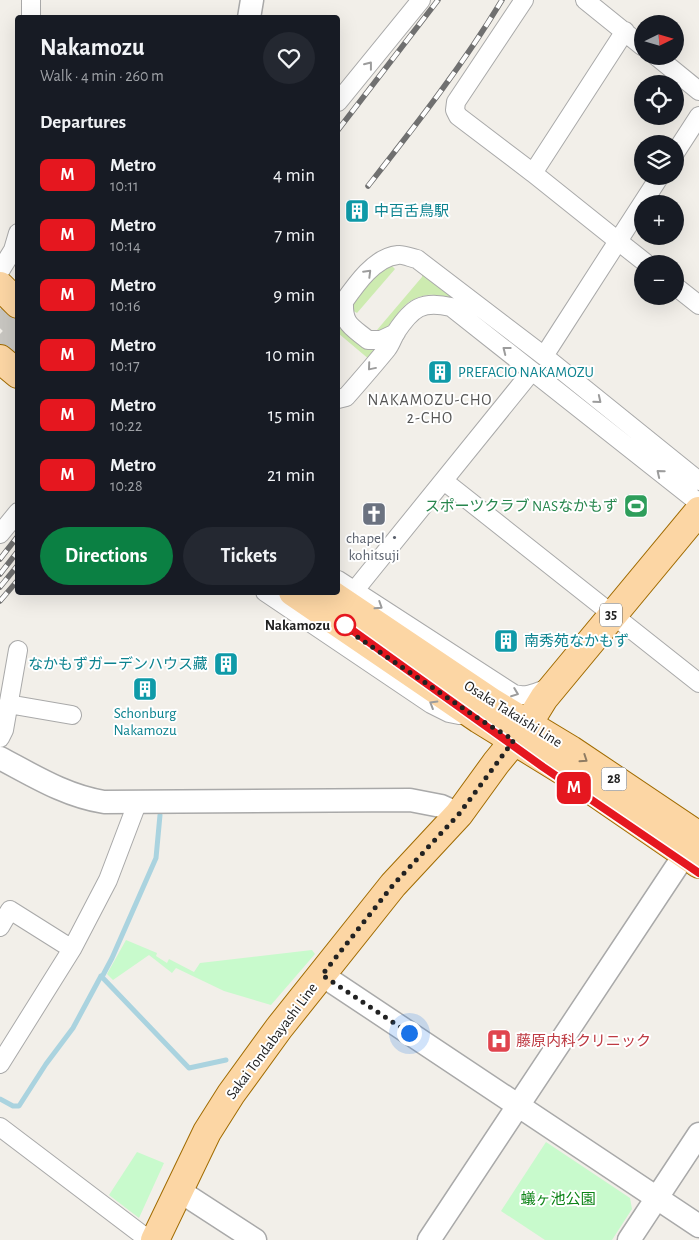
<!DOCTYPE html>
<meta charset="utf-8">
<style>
:root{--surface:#171b24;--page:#242831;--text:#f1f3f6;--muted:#9ea1a6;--accent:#0b8043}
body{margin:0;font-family:"Alegreya Sans","Noto Sans JP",sans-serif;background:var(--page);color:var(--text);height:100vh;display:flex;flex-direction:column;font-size:19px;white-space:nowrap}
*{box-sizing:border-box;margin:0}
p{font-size:16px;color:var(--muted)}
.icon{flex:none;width:28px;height:28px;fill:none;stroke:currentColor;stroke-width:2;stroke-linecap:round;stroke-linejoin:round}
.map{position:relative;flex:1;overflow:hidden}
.side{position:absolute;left:15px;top:15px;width:325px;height:580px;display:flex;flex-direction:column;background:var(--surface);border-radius:5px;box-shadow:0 5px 20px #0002}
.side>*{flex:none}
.badge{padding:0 10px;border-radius:8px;font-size:18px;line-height:32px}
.needle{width:32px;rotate:85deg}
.buttons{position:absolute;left:634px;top:15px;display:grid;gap:10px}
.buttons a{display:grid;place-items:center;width:50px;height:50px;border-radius:50%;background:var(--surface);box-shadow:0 5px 20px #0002;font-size:25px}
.you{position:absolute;width:25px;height:25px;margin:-12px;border:4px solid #fff;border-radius:50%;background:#1a73e8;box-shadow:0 0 0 8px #1a73e833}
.map>.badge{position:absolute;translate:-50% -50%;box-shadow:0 0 0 2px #fff}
h2{padding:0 25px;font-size:19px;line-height:45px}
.round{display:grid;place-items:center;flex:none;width:52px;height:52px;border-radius:26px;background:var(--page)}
.overview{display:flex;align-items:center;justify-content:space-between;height:85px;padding:0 25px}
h1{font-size:24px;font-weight:700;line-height:38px}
.button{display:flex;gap:10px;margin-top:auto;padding:10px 25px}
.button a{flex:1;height:58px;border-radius:30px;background:var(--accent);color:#fff;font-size:20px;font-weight:700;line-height:58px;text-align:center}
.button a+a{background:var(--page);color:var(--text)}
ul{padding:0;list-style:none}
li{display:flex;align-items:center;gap:15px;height:60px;padding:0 25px}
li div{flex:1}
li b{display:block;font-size:19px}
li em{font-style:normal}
li .badge{min-width:55px;font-weight:700;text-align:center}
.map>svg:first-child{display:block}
</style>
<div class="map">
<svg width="699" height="1240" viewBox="0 0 699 1240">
<rect width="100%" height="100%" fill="#f2efe9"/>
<path fill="#cdebb0" d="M392 266 395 269 357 313 350 309V303L379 272Z
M422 271 480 313 477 317C455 301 436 285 409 302 400 308 389 326 381 335L375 336 371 332 377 330 422 277Z
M340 322 380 344 370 360 338 333V325Z"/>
<path fill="#c8facc" d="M126 940 157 953 156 956 167 963 169 959 194 972 200 963 312 950 315 954 271 1005 224 991 176 968 172 973 149 955 113 980 107 974Z
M546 1142 630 1198 632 1209 612 1240H545L501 1211Z
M137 1152 164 1163 139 1218 109 1195Z"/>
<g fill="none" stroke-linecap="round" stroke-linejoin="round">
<path stroke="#aad3df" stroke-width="5" d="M101 976 103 975 112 958 156 858 160 815
M0 1099 13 1106H19L46 1064 73 1028 101 976 189 1068 226 1060"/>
<path stroke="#c8c6c1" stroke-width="28" stroke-dasharray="28 14" stroke-linecap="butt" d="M0 309 18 326
M0 334 18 351"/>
<defs>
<path id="minor" d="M31 0V18
M524 0 456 102 455 110 458 116 533 173 618 241 544 356
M585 0 642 46
M656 56 699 91
M338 102 421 0
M675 153 699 116
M533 173 625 31
M647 264 618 241 660 176
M0 271 13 250 18 233
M675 286 699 305
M344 301C343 325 351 326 368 340H381L396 333
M338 310C351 292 372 257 398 255 403 254 411 258 417 259L544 356 699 481
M338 399 346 397C360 381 374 365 387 349 391 344 393 337 396 332 412 308 422 300 451 307L699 503
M444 481 699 683
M0 534 18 512
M338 580 514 694C528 698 539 691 551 687
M355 590 532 371
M265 592 431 704 449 713 459 715
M8 704 72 715
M0 738 4 730 18 650
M0 927 10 910 72 949
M0 1064 72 949 108 880 138 801
M0 1127 141 1234 153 1240"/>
<path id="tertiary" d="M249 18 252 0
M0 758C34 776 66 796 104 802L410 800 441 806 459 814
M322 975 699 1226
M178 1190 255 1240
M429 1240 685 854
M629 1240 699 1134"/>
<path id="primary" d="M0 286 18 304
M0 359 18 374
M293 592 479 719 565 772 699 864
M328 592 493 703 571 750 699 836
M155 1240 207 1132 231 1094 279 1028 393 885 459 814 496 763 528 724 544 698 699 511"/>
</defs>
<use href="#minor" stroke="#a9a9a9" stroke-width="20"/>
<use href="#tertiary" stroke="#a9a9a9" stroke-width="25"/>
<use href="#primary" stroke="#a06b00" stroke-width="30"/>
<use href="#minor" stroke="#fff" stroke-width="18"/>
<use href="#tertiary" stroke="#fff" stroke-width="22"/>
<use href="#primary" stroke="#fcd6a4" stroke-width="28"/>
<defs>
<path id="rail" d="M338 130 438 0
M368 186C415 126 463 65 502 0
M0 559 18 536
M0 574 18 551
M0 587 18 565
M0 601 18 580"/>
</defs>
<use href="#rail" stroke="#707070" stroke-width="5.5"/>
<use href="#rail" stroke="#fff" stroke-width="4" stroke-dasharray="11" stroke-linecap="butt"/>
</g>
<defs><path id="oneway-chevron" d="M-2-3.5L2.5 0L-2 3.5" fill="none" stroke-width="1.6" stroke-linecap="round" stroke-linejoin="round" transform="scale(1.25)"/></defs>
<g stroke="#9c9c9c">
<use href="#oneway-chevron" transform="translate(369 65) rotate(-52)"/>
<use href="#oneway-chevron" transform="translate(368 273) rotate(-45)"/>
<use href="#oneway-chevron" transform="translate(506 350) rotate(-142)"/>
<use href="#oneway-chevron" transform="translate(371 367) rotate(130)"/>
<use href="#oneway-chevron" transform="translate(598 400) rotate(39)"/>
<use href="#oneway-chevron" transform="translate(660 473) rotate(-141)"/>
<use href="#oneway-chevron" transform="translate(379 606) rotate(33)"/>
<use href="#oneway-chevron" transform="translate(515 693) rotate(21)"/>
<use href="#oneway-chevron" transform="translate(433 704) rotate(-149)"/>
</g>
<use stroke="#8f7c63" href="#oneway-chevron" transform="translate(584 759) rotate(34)"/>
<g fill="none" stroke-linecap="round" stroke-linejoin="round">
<defs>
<path id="line" d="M345 625 543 767 699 873"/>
</defs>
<use href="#line" stroke="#fff" stroke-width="11"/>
<use href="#line" stroke="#e5171f" stroke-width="8"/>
<path stroke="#222" stroke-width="5" stroke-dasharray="0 9" d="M345 625 350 632 479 719 514 740 459 814 393 885 322 975 409 1033"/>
</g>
<defs>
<symbol id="building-square" viewBox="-11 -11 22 22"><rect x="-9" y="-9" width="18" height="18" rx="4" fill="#0f9aa8" stroke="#fff"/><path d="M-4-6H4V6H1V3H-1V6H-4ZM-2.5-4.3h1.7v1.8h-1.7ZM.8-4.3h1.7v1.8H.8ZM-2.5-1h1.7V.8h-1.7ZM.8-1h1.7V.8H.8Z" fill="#fff"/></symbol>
<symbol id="stadium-square" viewBox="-11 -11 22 22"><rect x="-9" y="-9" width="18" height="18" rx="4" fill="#2e9e5b" stroke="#fff"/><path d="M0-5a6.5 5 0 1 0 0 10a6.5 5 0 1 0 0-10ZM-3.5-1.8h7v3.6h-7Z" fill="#fff"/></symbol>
<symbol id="church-square" viewBox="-11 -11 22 22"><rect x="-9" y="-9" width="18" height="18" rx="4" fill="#6b7280" stroke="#fff"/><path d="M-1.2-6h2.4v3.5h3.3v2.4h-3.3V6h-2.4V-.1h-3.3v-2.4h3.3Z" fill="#fff"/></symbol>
<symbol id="hospital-square" viewBox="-11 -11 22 22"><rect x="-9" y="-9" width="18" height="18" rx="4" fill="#e0444e" stroke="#fff"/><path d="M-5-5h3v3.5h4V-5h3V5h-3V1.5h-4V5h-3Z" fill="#fff"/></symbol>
</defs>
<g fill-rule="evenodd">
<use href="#building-square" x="343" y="197" width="28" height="28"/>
<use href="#building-square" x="426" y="358" width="28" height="28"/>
<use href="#stadium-square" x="622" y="492" width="28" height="28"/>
<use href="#church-square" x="360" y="500" width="28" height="28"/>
<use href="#building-square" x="492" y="627" width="28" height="28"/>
<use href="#building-square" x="212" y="650" width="28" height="28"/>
<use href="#building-square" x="131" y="675" width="28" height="28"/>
<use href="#hospital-square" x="485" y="1027" width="28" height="28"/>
</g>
<circle fill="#fff" stroke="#e5171f" stroke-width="2.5" cx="345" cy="625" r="10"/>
<g text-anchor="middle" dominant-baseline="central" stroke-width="4" stroke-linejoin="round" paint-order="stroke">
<g fill="#fff" stroke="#646464" stroke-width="1">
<rect x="600" y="603.5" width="22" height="23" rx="4"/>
<rect x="601.5" y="767.5" width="25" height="23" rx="4"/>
</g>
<g font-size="14" font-weight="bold" fill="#222">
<text x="611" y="615">35</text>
<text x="614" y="779">28</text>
</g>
<g font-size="15" fill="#0d838f" stroke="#fff" text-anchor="start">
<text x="374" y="211">中百舌鳥駅</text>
<text x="458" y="372">PREFACIO NAKAMOZU</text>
<text x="524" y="641">南秀苑なかもず</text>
<text x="208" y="664" text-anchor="end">なかもずガーデンハウス藏</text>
<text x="145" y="713" text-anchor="middle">Schonburg<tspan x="145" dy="17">Nakamozu</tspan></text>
</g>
<g font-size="15" fill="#27864d" stroke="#fff" text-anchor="end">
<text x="618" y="506">スポーツクラブ NASなかもず</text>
</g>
<g font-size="15" fill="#5b616d" stroke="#fff">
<text x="374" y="538">chapel ・<tspan x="374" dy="17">kohitsuji</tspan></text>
</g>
<g font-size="15" font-weight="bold" fill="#222" stroke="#fff" text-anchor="end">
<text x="330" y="625">Nakamozu</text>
</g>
<g font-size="15" fill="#222" stroke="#fff">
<text transform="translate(513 714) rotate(32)">Osaka Takaishi Line</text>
<text transform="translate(272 1041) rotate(-53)">Sakai Tondabayashi Line</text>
</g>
<g font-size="15" fill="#be3a42" stroke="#fff" text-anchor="start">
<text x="516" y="1041">藤原内科クリニック</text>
</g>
<g font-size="15" fill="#0c8416" stroke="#fff">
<text x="558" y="1199">蟻ヶ池公園</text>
</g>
<g font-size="16" letter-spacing="1" fill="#555" stroke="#fff">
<text x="430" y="400">NAKAMOZU-CHO<tspan x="430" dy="18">2-CHO</tspan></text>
</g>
</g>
</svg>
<div class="buttons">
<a><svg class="needle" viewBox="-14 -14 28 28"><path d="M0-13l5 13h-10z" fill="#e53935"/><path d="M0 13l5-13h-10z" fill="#9ea1a6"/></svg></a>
<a><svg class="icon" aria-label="locate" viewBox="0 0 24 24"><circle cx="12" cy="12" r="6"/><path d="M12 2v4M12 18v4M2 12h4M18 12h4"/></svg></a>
<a><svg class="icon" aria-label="layers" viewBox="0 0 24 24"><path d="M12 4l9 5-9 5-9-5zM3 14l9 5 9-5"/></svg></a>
<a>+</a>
<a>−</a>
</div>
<div class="you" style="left:409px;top:1033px"></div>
<b class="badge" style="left:574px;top:788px;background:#e5171f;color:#fff">M</b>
<section class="side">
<div class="overview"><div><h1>Nakamozu</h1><p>Walk · 4 min · 260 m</p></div><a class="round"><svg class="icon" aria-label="heart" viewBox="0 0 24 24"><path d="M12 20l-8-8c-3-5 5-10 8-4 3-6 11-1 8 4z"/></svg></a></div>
<h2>Departures</h2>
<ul>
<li><span class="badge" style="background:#e5171f;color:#fff">M</span><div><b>Metro</b><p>10:11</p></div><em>4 min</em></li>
<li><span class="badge" style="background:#e5171f;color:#fff">M</span><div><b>Metro</b><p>10:14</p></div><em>7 min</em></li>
<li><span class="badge" style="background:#e5171f;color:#fff">M</span><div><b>Metro</b><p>10:16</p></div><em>9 min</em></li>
<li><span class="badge" style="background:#e5171f;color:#fff">M</span><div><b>Metro</b><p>10:17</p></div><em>10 min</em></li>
<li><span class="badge" style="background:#e5171f;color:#fff">M</span><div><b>Metro</b><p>10:22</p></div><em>15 min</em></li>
<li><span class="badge" style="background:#e5171f;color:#fff">M</span><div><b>Metro</b><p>10:28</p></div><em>21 min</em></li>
</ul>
<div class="button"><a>Directions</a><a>Tickets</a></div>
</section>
</div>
